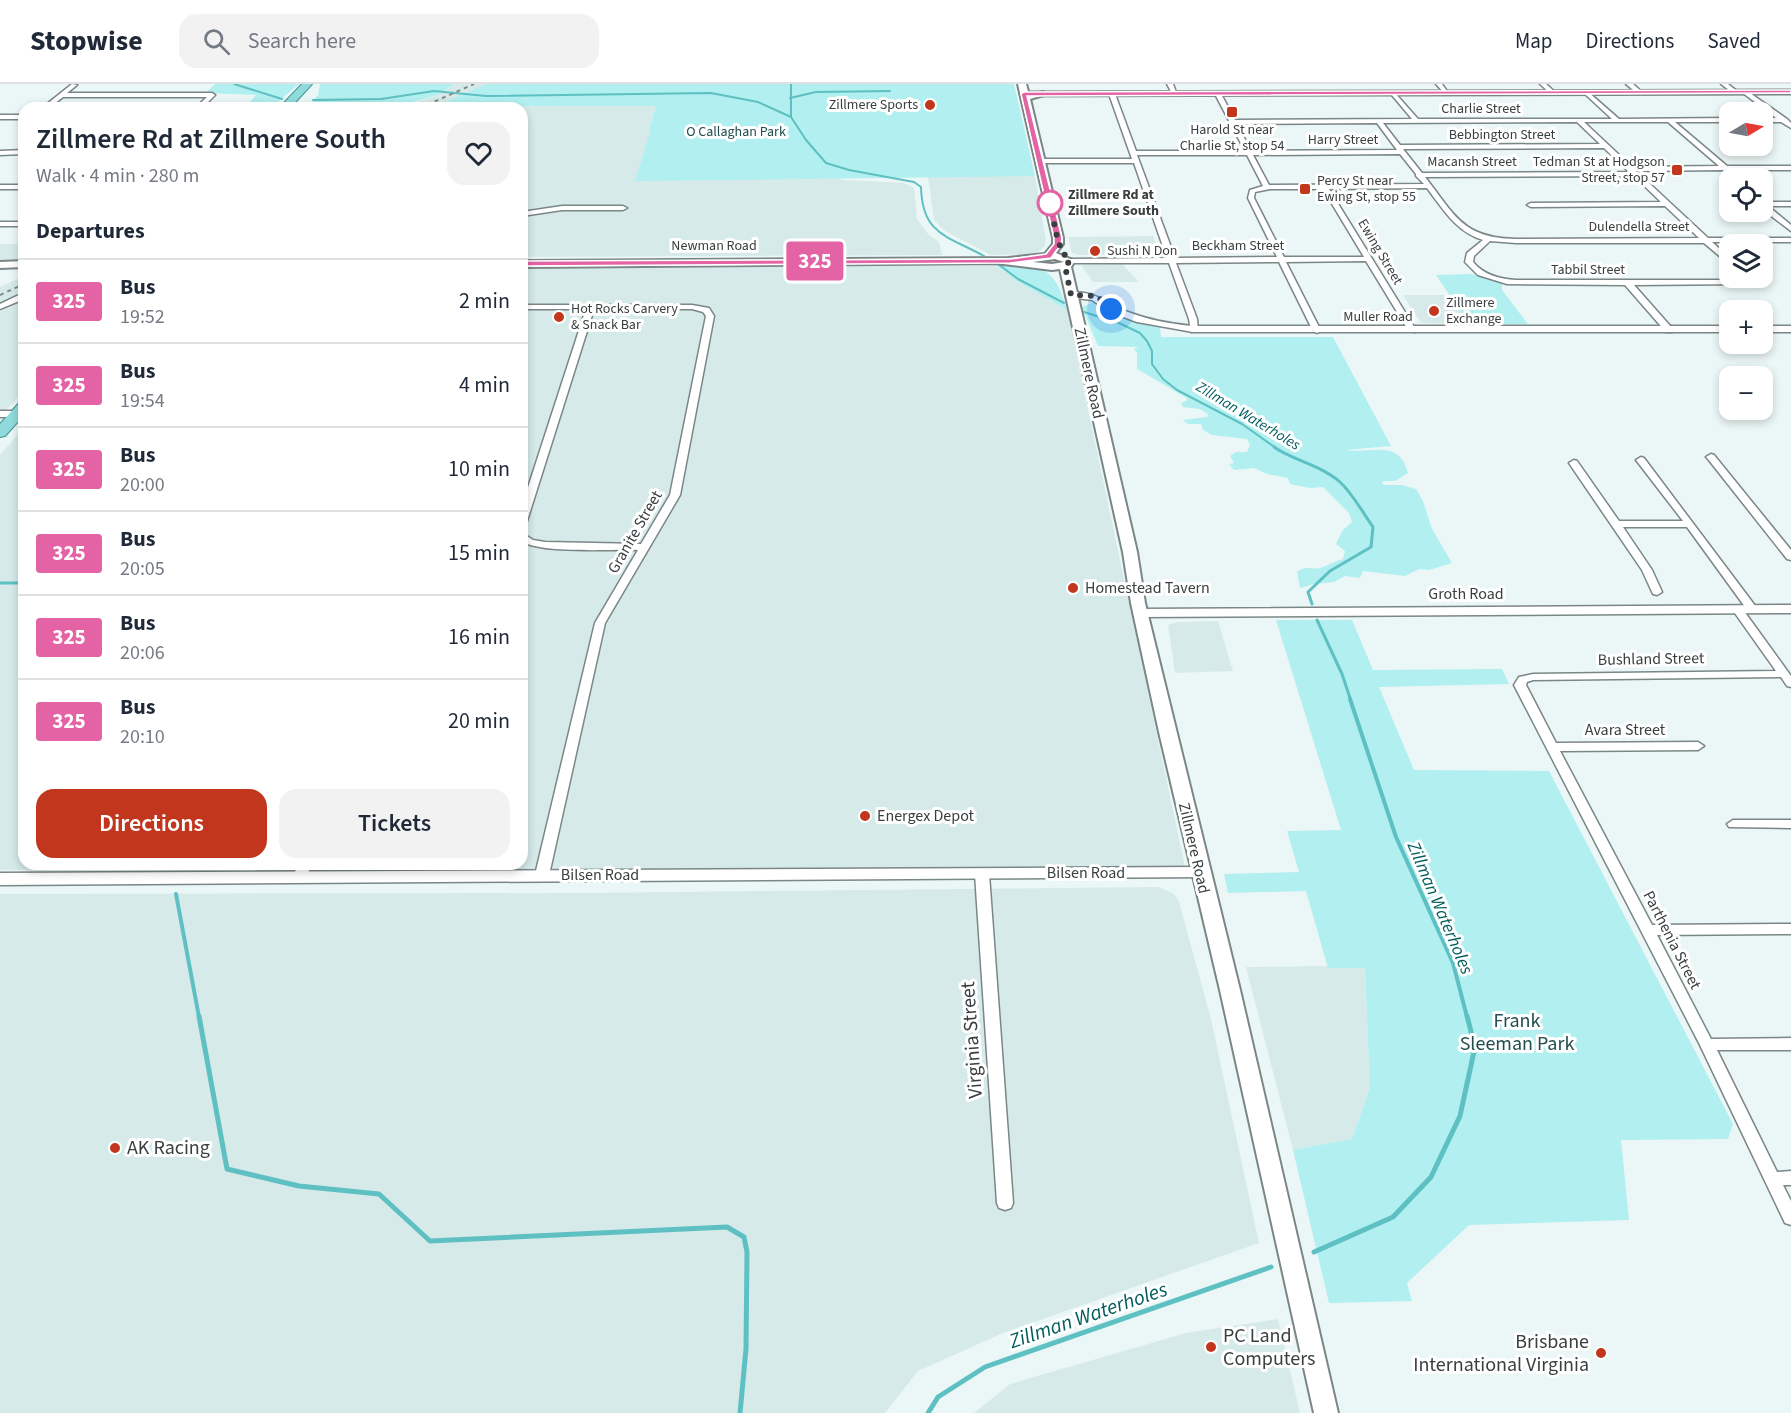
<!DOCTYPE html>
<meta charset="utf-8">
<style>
:root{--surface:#fff;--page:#f2f2f3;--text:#1f2937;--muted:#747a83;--line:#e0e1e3;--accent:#c1361c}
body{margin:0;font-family:"Source Sans 3",sans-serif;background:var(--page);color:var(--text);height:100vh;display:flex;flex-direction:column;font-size:22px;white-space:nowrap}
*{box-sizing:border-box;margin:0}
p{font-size:20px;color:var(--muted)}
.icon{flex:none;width:33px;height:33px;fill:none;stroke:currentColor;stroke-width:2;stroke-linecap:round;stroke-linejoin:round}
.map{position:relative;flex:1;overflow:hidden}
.details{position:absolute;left:18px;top:18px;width:510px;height:768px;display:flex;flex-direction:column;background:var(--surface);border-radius:18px;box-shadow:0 3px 9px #0003}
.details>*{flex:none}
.badge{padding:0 12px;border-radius:4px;font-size:21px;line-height:39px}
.needle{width:39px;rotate:80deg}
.buttons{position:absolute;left:1719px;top:18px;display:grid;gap:12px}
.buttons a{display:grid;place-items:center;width:54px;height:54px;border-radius:12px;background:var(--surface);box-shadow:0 3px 9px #0003;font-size:30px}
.you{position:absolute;width:30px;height:30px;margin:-15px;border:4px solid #fff;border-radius:50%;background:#1a73e8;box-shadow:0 0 0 9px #1a73e833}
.map>.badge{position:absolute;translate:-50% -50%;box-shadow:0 0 0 3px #fff}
h2{padding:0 18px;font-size:22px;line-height:54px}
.round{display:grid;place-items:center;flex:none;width:63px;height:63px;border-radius:18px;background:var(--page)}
.summary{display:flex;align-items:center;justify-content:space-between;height:102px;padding:0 18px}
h1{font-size:28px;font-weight:600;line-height:45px}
.action{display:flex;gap:12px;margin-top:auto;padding:12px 18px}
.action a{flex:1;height:69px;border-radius:18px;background:var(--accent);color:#fff;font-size:24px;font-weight:600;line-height:69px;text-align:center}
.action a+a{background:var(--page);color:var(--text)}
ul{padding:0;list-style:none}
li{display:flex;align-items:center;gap:18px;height:84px;padding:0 18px;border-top:2px solid var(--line)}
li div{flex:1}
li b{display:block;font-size:22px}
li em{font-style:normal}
li .badge{min-width:66px;font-weight:700;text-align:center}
header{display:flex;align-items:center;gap:36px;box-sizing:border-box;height:84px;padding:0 30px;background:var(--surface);border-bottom:2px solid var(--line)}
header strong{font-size:28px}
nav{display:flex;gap:33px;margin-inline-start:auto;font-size:21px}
.search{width:420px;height:54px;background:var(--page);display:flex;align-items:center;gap:15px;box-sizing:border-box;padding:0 21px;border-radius:18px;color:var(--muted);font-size:22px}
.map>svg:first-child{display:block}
</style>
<header>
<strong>Stopwise</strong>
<div class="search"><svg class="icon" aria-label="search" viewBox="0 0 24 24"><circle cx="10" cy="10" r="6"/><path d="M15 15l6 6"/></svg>Search here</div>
<nav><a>Map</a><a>Directions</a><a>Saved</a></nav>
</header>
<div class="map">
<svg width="1791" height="1329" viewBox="0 0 1791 1329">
<rect width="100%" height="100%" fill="#ebf7f6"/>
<path fill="#d6eaea" d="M456 0H486L438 22H656L649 45 844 96 904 99 914 104 917 135 928 150 939 158 942 171 522 173V24H399L437 11Z
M928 92H1035L1046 156 1045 162 1038 168 1030 170 991 171 945 147 934 136Z
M1153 152 1160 171H1078L1072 169 1068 153Z
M0 160H24V176H0Z
M990 177 1017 197 1067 226 1185 783 0 786V371L24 343V780H522V183Z
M1122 180 1139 198H1093L1081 181Z
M24 192V209L0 219V203Z
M1403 211H1449L1469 240 1421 239Z
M24 217V307L0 333V228Z
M1218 537 1233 587 1175 589 1168 541 1178 538Z
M1158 803 1174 810 1179 818 1211 935 1259 1159 1003 1249 918 1287 885 1329H0V810L581 809Z
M1328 882 1329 884H1365L1370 1004 1352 1055 1293 1066 1246 883Z
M1278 1235 1300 1329H974L1010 1300 1186 1249Z"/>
<path fill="#b1eff0" d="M215 0H299L272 23 247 21 256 11 206 9Z
M320 0H455L437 11 413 18 308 23 318 11Z
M486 0H1014L1035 92 635 97 651 46H649L656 22H436Z
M993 179C1036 180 1055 179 1067 226L1017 197Z
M1472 190 1502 200V206L1528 240H1469L1436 191Z
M1094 218 1130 235 1160 244 1161 253H1333L1391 362 1345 366C1372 370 1399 354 1408 389L1395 397H1384L1382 399 1384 401H1402L1416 405 1423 417 1432 445 1452 479 1429 486 1419 485 1405 492 1363 487 1360 494 1345 492 1334 498 1314 500 1300 504 1297 488C1308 481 1309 486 1320 484 1328 482 1334 477 1343 475L1345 467 1336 460 1342 447 1352 438 1349 429 1323 403 1310 404 1290 400 1288 394 1267 390 1254 384 1234 386 1229 380 1234 379 1230 372 1236 368H1247L1250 361 1247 355 1212 351 1203 346 1201 340H1188L1183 336 1207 333 1208 330 1200 325 1183 323 1181 319 1188 316 1185 313 1137 285V269L1134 265 1139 263 1098 262 1082 223Z
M1276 536H1352L1373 586 1502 585 1509 600 1379 603 1414 686 1549 687 1733 1040 1728 1055 1621 1056 1629 1136 1469 1141 1407 1199 1412 1217 1329 1219 1293 1066 1352 1055 1370 1004 1365 884H1328L1306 807 1228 809 1224 790 1299 788 1287 747 1341 746Z"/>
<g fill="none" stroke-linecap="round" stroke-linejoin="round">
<path stroke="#5ec0c2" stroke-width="2" d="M234 0 282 15
M791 0V33
M790 14 816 8 890 7
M313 16 381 15 434 7 486 12 711 9 758 18 791 33 806 56 826 79 849 86 914 98 921 103C922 151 948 152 984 172
M998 180 1018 195 1064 219
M1084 228 1119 239 1140 249 1147 257 1152 267V280L1163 295 1177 306 1242 340 1276 364"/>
<path stroke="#5ec0c2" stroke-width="3" d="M1274 363C1294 377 1321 381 1340 398 1353 410 1363 429 1373 443L1371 463 1330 487 1308 508 1312 520
M0 499H24
M1317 536 1342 590 1351 617"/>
<path stroke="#5ec0c2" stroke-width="4" d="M1350 615 1396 753 1453 879 1467 933
M176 810 199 933"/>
<path stroke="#5ec0c2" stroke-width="5" d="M199 932 227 1085 299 1102 379 1110 430 1157 727 1143 744 1153 747 1168 746 1265 740 1329
M1314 1168 1393 1133 1431 1093 1460 1032 1475 963 1467 932
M928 1329 938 1313 985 1283 1271 1183"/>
<defs>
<path id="minor" d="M72 0 77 1 67 9H212L215 11 202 24H195L207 13H63L49 24H42Z
M1167 0H1173L1177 11H1173Z
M1436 0H1442L1449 10H1445Z
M1540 0H1546L1556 9 1551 10Z
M1626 0H1633L1643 9 1638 10Z
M1721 0H1728L1738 8 1733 9Z
M1587 7 1619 35 1730 34V38H1675L1727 82H1791V86H1731L1739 94H1733L1723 86 1636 87 1708 154H1791V158H1712L1730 174V181L1704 159H1516L1490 157 1474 172 1473 178C1484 191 1499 195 1516 196H1745L1749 198 1745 200 1634 201 1672 244V248H1666L1625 201 1507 200 1478 191 1465 178 1467 169 1483 156C1456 148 1443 125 1427 104L1329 105 1416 246 1415 248 1408 246 1366 177 1286 178 1321 247 1317 249 1313 247 1279 178 1176 179 1197 235 1198 246 1191 248 1189 235 1169 179H1070L1066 177 1070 175 1167 174 1134 79H1040L1037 77 1040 75H1132L1109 10 1112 8 1115 10 1136 67H1245L1215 10 1218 8 1221 10 1235 36 1412 35 1391 10 1394 8 1418 35H1612L1585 10ZM1577 38 1600 60 1400 61 1383 39ZM1584 38H1668L1719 82 1632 83ZM1377 39 1397 66 1251 67 1237 40ZM1604 64 1629 88 1422 89 1403 65ZM1400 70 1416 90V92L1424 100 1269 101 1253 71ZM1137 71H1247L1263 102 1250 106 1248 114 1277 173 1175 174ZM1634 92 1661 118 1531 119 1527 121 1531 123 1665 122 1699 154 1516 155C1462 154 1455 131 1425 93ZM1270 105H1323L1364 173H1284L1254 114 1255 108Z
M1743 7H1747L1787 35 1791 39V44L1781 38H1762V34H1776L1743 9Z
M0 31H24V35H0Z
M24 66V70L0 71V67Z
M0 101H24V105H0Z
M1762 118H1791V122H1768L1791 141V147L1762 125Z
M562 122H623L627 124 623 126H562L522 132V128Z
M0 138H24V142H0Z
M21 210H24V215L0 225V220Z
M522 221H692L709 224 714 232 680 411 605 539 549 791 547 794H537L535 791 595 539 638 466C614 465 539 470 522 457V449L533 456 545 458 641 460 670 411 706 232 703 228 692 225H594L527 437 522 440V422L586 225H522Z
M0 327H17L21 330 17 333H0Z
M1711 370 1714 371 1791 466V476L1787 475 1708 375 1706 373Z
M1641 373 1644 374 1756 523 1757 525 1756 527H1748L1687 443H1623L1652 486 1662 508 1657 511 1653 510 1642 486 1569 379 1574 376 1577 377 1619 437H1683L1636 376Z
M1737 522 1741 523 1791 592V603L1787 602 1781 593 1533 596 1527 598 1526 601 1556 659 1698 658 1704 662 1698 666 1560 667 1652 841 1791 840V850L1657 851 1711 955 1791 954V966H1717L1777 1088 1791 1087V1101H1783L1791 1117V1141L1785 1139 1700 961 1514 601 1519 593 1533 590 1776 587 1732 525Z
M1733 736H1791V744L1729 743 1727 740Z
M298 780H312L305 796H295L293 793Z
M982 786 987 787 989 790 1013 1119 1011 1124 1005 1126 999 1124 997 1119 975 790 977 787Z"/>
<path id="tertiary" d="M1791 6V10L1024 12 1020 10 1024 8Z
M1071 208C1099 208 1104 219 1128 228 1149 236 1170 240 1193 242H1730V248H1193L1137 238 1110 228 1092 216 1068 213V209Z
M1762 242H1791V248H1762Z
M1791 521V529L1140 533 1133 529 1140 525Z
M1200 783 1206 785 1208 789 1206 793 0 801V789Z"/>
<path id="secondary" d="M1018 0H1026L1029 11 1043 8 1047 10 1030 15 1063 154V160L1056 169 1075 177 1071 183 1137 468 1145 519 1240 906 1338 1329H1314L1220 906 1159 648 1131 519 1123 468 1060 185 1052 186 995 179 522 183V177L1008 174 1045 170 1053 160V154ZM1055 175 1064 178 1052 180 1033 178Z
M24 177V183L0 184V178Z"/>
<path id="primary" d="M302 0H312L290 24H279Z
M24 318V331L5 352 0 353V340L19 319Z"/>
</defs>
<use href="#minor" stroke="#7b8686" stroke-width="3"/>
<use href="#tertiary" stroke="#7b8686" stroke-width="3"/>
<use href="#secondary" stroke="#7b8686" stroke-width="4"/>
<use href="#primary" stroke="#419495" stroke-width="2"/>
<use href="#minor" fill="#fff" fill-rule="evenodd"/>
<use href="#tertiary" fill="#fff" fill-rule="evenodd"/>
<use href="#secondary" fill="#fff" fill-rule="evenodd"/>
<use href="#primary" fill="#90dadc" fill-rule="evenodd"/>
<path stroke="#828989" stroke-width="2" stroke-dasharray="4 4" stroke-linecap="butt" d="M420 24 474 0
M0 211 24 200"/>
</g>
<path fill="#e463a4" stroke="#fff" stroke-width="1.5" d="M1791 6V9L1027 12 1062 154 1061 160 1051 174 1010 179 522 182 518 180 522 177 1010 175 1046 170 1054 160V154L1021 10 1024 8Z"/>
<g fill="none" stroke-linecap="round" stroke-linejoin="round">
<path stroke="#393e3e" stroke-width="6" stroke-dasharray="0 10.8" d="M1050 119C1055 140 1056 164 1070 177L1065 182 1071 211 1097 212 1111 225"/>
</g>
<g fill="#c1361c" stroke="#fff" stroke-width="2">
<circle cx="930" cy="21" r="6"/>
<rect x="1226" y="22" width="12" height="12" rx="3"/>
<rect x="1671" y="80" width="12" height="12" rx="3"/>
<rect x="1299" y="99" width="12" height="12" rx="3"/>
<circle cx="1095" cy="167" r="6"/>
<circle cx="1434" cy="227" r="6"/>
<circle cx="559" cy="233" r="6"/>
<circle cx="1073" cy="504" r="6"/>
<circle cx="865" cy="732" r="6"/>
<circle cx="115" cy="1064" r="6"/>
<circle cx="1211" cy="1263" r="6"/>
<circle cx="1601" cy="1269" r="6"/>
</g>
<circle fill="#fff" stroke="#e463a4" stroke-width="3" cx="1050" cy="119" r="12"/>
<g text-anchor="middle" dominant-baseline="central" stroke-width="6" stroke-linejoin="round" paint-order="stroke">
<g font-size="14" fill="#393e3e" stroke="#fff" text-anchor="start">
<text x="918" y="21" text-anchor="end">Zillmere Sports</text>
<text x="1232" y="46" text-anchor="middle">Harold St near<tspan x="1232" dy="16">Charlie St, stop 54</tspan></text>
<text x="1665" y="78" text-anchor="end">Tedman St at Hodgson<tspan x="1665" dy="16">Street, stop 57</tspan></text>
<text x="1317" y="97">Percy St near<tspan x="1317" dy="16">Ewing St, stop 55</tspan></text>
<text x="1107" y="167">Sushi N Don</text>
<text x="1446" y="219">Zillmere<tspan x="1446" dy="16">Exchange</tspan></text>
<text x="571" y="225">Hot Rocks Carvery<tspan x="571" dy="16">&amp; Snack Bar</tspan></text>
</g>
<g font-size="14" fill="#393e3e" stroke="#fff">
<text x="1481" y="25">Charlie Street</text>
<text x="1502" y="51">Bebbington Street</text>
<text x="1343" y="56">Harry Street</text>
<text x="1472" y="78">Macansh Street</text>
<text x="1639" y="143">Dulendella Street</text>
<text x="714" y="162">Newman Road</text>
<text x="1238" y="162">Beckham Street</text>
<text transform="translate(1380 168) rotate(59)">Ewing Street</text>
<text x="1588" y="186">Tabbil Street</text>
<text x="1378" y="233">Muller Road</text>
</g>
<g font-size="14" fill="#224e4f" stroke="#fff">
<text x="736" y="48">O Callaghan Park</text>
</g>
<g font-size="14" font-weight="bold" fill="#393e3e" stroke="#fff" text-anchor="start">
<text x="1068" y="111">Zillmere Rd at<tspan x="1068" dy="16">Zillmere South</tspan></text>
</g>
<g font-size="15" font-style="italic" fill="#015c5e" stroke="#fff">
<text transform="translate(1248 332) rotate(31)">Zillman Waterholes</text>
</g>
<g font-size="16" fill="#393e3e" stroke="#fff">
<text transform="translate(1089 289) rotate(78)">Zillmere Road</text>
<text transform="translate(635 448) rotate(-60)">Granite Street</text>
<text x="1466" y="510">Groth Road</text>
<text transform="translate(1651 575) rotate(-1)">Bushland Street</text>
<text x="1625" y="646">Avara Street</text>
<text transform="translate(1194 764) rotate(77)">Zillmere Road</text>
<text x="1086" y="789">Bilsen Road</text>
<text x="600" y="791">Bilsen Road</text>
<text transform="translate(1672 856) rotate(63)">Parthenia Street</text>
</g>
<g font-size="16" fill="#393e3e" stroke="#fff" text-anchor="start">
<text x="1085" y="504">Homestead Tavern</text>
<text x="877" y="732">Energex Depot</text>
</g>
<g font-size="18" font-style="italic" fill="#015c5e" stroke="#fff">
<text transform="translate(1440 824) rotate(67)">Zillman Waterholes</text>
</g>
<g font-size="20" fill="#224e4f" stroke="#fff">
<text x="1517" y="937">Frank<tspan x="1517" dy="23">Sleeman Park</tspan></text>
</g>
<g font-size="20" fill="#393e3e" stroke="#fff">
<text transform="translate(972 956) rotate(-94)">Virginia Street</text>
</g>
<g font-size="20" fill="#393e3e" stroke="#fff" text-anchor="start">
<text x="127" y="1064">AK Racing</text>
<text x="1223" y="1252">PC Land<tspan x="1223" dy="23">Computers</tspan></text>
<text x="1589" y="1258" text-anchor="end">Brisbane<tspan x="1589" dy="23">International Virginia</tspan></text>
</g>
<g font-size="21" font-style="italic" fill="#015c5e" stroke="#fff">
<text transform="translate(1088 1231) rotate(-19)">Zillman Waterholes</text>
</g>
</g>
</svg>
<div class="buttons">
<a><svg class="needle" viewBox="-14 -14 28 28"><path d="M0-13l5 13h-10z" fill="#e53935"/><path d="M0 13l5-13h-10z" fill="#747a83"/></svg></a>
<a><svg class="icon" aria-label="locate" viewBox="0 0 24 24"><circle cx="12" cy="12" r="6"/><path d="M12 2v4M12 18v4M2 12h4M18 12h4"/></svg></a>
<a><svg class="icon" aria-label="layers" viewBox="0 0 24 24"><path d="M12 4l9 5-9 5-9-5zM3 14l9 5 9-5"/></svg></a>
<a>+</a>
<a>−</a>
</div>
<div class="you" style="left:1111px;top:225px"></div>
<b class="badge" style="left:815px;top:177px;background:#e463a4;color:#fff">325</b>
<section class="details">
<div class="summary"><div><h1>Zillmere Rd at Zillmere South</h1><p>Walk · 4 min · 280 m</p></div><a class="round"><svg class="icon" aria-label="heart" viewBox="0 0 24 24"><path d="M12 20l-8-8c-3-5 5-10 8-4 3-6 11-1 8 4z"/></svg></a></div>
<h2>Departures</h2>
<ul>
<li><span class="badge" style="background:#e463a4;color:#fff">325</span><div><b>Bus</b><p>19:52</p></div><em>2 min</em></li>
<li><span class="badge" style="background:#e463a4;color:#fff">325</span><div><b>Bus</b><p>19:54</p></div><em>4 min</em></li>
<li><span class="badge" style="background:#e463a4;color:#fff">325</span><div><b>Bus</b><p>20:00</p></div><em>10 min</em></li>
<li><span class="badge" style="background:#e463a4;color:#fff">325</span><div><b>Bus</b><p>20:05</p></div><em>15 min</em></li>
<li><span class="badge" style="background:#e463a4;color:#fff">325</span><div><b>Bus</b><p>20:06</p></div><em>16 min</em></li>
<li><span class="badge" style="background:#e463a4;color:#fff">325</span><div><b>Bus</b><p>20:10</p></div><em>20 min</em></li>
</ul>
<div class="action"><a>Directions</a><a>Tickets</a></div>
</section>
</div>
